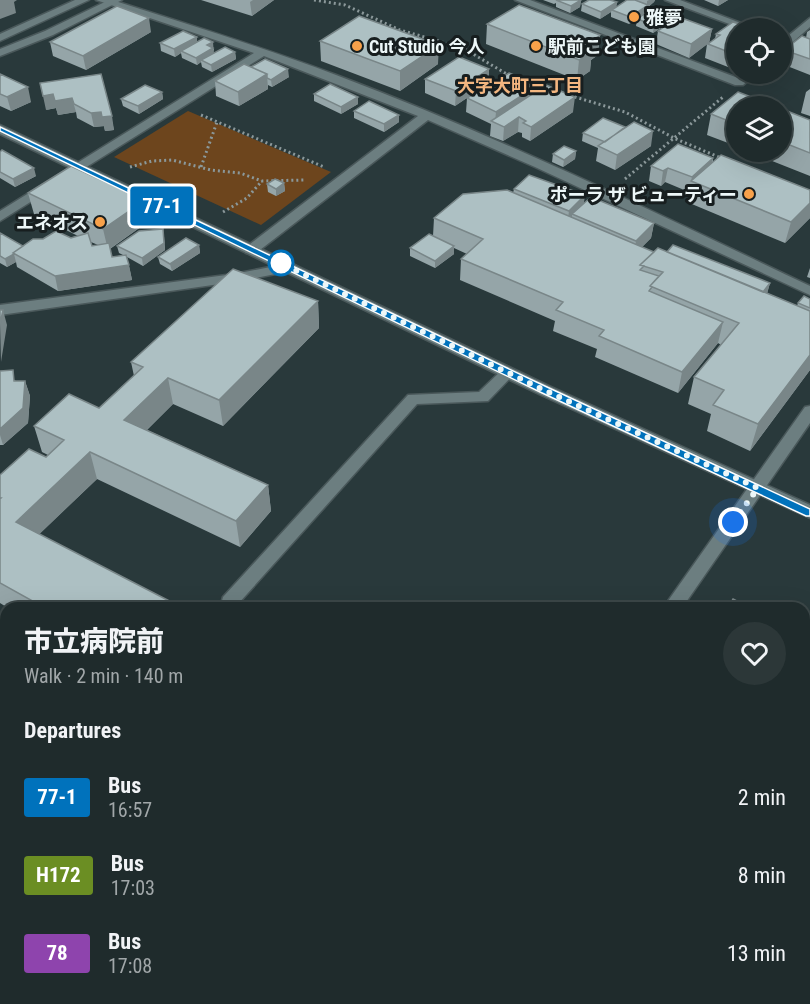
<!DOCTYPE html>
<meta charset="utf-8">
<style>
:root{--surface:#1f2b2c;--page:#2c3738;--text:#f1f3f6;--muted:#a1a7a9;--line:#3c4748}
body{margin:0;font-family:"Roboto Condensed","Noto Sans JP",sans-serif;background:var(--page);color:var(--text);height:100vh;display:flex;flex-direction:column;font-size:22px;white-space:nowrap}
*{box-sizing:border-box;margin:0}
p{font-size:20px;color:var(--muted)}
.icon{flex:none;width:33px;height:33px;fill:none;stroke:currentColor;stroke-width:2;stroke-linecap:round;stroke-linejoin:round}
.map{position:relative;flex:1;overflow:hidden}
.side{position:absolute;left:0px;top:602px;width:810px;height:404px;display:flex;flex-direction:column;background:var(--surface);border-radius:18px 18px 0 0;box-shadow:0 6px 24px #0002,0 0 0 2px var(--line)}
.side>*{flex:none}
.badge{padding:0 12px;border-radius:4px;font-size:21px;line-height:39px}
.buttons{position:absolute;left:726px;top:18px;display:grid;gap:12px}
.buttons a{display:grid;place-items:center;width:66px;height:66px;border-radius:50%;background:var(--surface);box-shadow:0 6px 24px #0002,0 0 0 2px var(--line);font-size:30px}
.you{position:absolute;width:30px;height:30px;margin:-15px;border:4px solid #fff;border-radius:50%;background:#1a73e8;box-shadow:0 0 0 9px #1a73e833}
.map>.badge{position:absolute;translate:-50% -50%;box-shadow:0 0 0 3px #fff}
h2{padding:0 24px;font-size:22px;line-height:54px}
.round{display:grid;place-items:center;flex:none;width:63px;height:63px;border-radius:32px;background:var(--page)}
.overview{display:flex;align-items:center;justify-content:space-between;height:102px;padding:0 24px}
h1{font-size:28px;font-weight:800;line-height:45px}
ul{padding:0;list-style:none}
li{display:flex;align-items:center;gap:18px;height:78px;padding:0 24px}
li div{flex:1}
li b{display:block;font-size:22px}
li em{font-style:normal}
li .badge{min-width:66px;font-weight:700;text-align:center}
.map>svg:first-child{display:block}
</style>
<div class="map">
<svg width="810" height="1004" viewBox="0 0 810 1004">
<rect width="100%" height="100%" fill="#29393b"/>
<path fill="#6d451d" d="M188 111 331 172 261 225 114 157Z"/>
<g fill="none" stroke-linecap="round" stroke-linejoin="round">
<path fill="#2f1a06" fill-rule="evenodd" d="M0 755 6 757V767L0 765Z
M409 999H427V1000L425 1004H411Z"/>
<defs>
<path id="service" d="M508 368 515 373 488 401 417 404 238 604V608H220L223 597 408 395 479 392 503 369Z
M122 999H146L144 1004H120Z"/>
<path id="minor" d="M96 0H112C187 24 262 47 336 75 498 136 654 212 810 286V295L535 167 428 120 256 253H246L244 250 246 247 418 116 264 56 0 221V211L254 53Z
M515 0H530L738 78 744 74H756L743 85H735Z
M665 0H680L754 28H740Z
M810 18V27L786 48 782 49V41Z
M291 263 298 267 296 270 234 282 0 315V305L234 274Z
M810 406V423L682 608H663L805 407Z"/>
<path id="tertiary" d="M75 0H89L0 41V34Z
M109 0H122L53 35 0 56V49L45 31Z
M0 125 549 386 810 505V518L539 394 0 134Z"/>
</defs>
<use href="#service" stroke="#4a585a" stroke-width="3"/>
<use href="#minor" stroke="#4a585a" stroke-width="3"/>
<use href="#tertiary" stroke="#4a585a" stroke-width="3"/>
<path stroke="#8b989a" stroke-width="3" stroke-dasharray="2 3" stroke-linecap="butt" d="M314 0 345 5 400 30 463 48 510 76
M565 94 625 112 676 139 721 158
M201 115 324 167
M130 167 152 161 172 160 211 170 240 173 262 181 304 180
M201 167 217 122
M625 179 723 97
M223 212 247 198 262 181"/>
<use href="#service" fill="#6c7e80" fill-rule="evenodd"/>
<use href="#minor" fill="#6c7e80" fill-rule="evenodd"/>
<use href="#tertiary" fill="#6c7e80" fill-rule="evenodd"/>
</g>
<path fill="#95a5a8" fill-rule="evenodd" d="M201 0H274L252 16Z
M543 0H581L580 7 570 13 556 7V3L554 4Z
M627 0H655L654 2 648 7 647 12 672 14 671 21 653 33 636 26 637 19 629 24 611 17V12L600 19 581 11 582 4 617 2 616 7Z
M704 0H728L718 6Z
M487 24 600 35 598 55 591 60 590 71 577 80 486 44Z
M736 28V61L728 67 705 58 707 44 689 58 656 44 658 31 712 29 709 43 715 39 716 34Z
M810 30V75L782 64 784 50 806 38 807 32Z
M151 32 86 70 53 56 50 42Z
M197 37V42L214 49 213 53 235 52 236 59 212 72 202 67 201 62 197 65 182 58 181 53 175 57 161 51 160 43Z
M320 41 438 64 400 91 321 61Z
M251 67 289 77 272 87 268 85V89L239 106 216 96 215 81Z
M489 69V83L455 106 425 93V79Z
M0 74 31 102 11 111 0 106Z
M101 74 114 130 105 131 104 126 94 127 77 118 76 112 58 115 56 108 46 110Z
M538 85V91L573 112 530 141 522 137V133L518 132 503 141 490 136 491 124 466 112 467 98Z
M810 89V116L801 113 806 92Z
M162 92 163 99 139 114 123 106 121 99Z
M314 94 358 104 341 114 314 101Z
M736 106V146L707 135 711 114Z
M782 109 810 120V176L749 152H782Z
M354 111 399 115V122L384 132 354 118Z
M624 129 651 146 615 170 596 161 598 148 582 141 583 133Z
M576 151 575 159 563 167 552 162 553 154Z
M0 152 36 176 15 187 0 178Z
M713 158V162L810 190V218L785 243 687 202 689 192 665 182 661 186 649 181 651 166Z
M284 183 285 191 276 196 268 192 267 184Z
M514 189 584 204 654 223 651 238 642 247 654 252H667L770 283 767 293 797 306 798 303 810 299V370L750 451 707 431 711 414 688 404 694 377 721 345 718 343 678 393 595 357 597 349 553 331 555 321 460 280 461 259 467 254 454 248V254L435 268 410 256V248L433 236 434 218 513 193Z
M28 193 145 200 149 221 110 249 112 257 123 255 119 253 117 246 164 236 165 250 143 266 127 257 132 280 58 291 17 267 16 262 7 267 0 263V233L23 246 78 236 34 214ZM91 242 98 245 92 246Z
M199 245 200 253 172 271 160 264 158 257Z
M810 268V278L807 277Z
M318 301 319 328 223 426 173 404 147 430 268 485 271 511 240 547 97 479 39 534 183 608H8L0 603V475L46 457 48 455 42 452 34 426 99 408 134 376 131 362Z
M0 371 16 381H25L30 396 28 423 3 445H0Z
M809 618 810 619V908L804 905V631Z
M462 999H498L494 1004H468Z"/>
<path fill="#798688" d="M0 0H17L14 2 16 13 0 19Z
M253 0H274L252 16 250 2Z
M581 0 580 7 570 13 571 6Z
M649 0H655L654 2 648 7 647 12 629 24 630 17 647 6V1Z
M719 0H728L718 6Z
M617 2 616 10H612L611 12 600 19 601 12Z
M672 14 671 21 653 33 654 25Z
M149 18 151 32 86 70 83 56Z
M712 29 709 43 689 58 691 44Z
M600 35 598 55 591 60 590 71 577 80 579 60 582 48Z
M197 37V44L181 51V53L175 57 174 49Z
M213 42 214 55 201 60V62L197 65 196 58 207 45Z
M439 45 438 64 400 91V71Z
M736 49V61L728 67 731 53Z
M235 52 236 59 212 72 211 65Z
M288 69 289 77 272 87 271 80Z
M489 69V83L455 106 456 91Z
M267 74 268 89 239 106 238 92Z
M538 85 537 100 495 123 496 112Z
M28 87 31 102 11 111 7 97Z
M162 92 163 99 139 114 138 106Z
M53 94 72 98 76 112 58 115 56 108 46 110 43 96Z
M358 97V104L341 114V107Z
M575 97 573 112 530 141 531 127Z
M101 112 104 126 94 127 91 113Z
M399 115V122L384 132V124Z
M112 116 114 130 105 131 102 117Z
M519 117 518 132 503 141 504 127Z
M653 131 651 146 615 170 617 155Z
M576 151 575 159 563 167 564 160Z
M713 158 710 173 691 181 692 177Z
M34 168 36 176 15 187 13 179Z
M668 168 665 182 661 186 663 171Z
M284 183 285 191 276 196V189Z
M585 195 583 210 572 214V221L567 225 569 211Z
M145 200 149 221 108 250 103 229Z
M810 203V218L785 243 791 222Z
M654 223 651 238 634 255 636 241Z
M163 229 165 250 143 266 142 258Z
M199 245 200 253 172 271 170 264Z
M454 246V254L435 268V261Z
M14 254 16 262 7 267 5 259Z
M129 265 132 280 58 291 55 276Z
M770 283 766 298H757Z
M318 301 319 328 223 426 219 400Z
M3 310 7 325 1 362 0 324Z
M723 322 718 343 678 393 682 372Z
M810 355V370L750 451 758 424Z
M168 378 173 404 130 446 124 420Z
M25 381 30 396 28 423 3 445 0 435V429Z
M90 452 97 479 25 548 16 522Z
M268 485 271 511 240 547 236 521Z
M6 892V910L0 916V897Z
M68 999H77L79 1004H64Z
M341 999H347V1004H338Z
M491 999H498L494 1004H487Z"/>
<path fill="#adc0c3" stroke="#798688" stroke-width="1.5" d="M556 0H581L571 6Z
M589 0H610L617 2 601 12 582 4Z
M627 0H635L648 5 630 17 612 10Z
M519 5 600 35 582 48 592 51 579 60 487 24Z
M117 6 149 18 83 56 50 42Z
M655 7 672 14 654 25 637 19Z
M359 16 439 45 400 71 320 41Z
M679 17 712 29 691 44 658 31Z
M733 22 752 28H736V49L731 53 708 44 720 35 716 34Z
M183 31 197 37 174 49 160 43Z
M802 36 810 39V59L784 50Z
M204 38 213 42 207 45 213 48 196 58 181 51Z
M225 47 235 52 211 65 201 60Z
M459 57 489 69 456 91 425 79Z
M265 59 288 69 271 80 267 78V74L251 67Z
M244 64 267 74 238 92 215 81Z
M509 73 538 85 496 112 467 98Z
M0 74 28 87 7 97 0 94Z
M101 74 112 116 102 117 101 112 91 113 74 104 72 98 55 101 53 94 43 96 40 83Z
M330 84 358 97 341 107 314 94Z
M145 85 162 92 138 106 121 99Z
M546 85 575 97 531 127 523 123 526 121 519 117 504 127 491 121Z
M738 92 775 106H736V124L711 114Z
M369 101 399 115 384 124 354 111Z
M782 109 810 120V153L782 142Z
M603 118 625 127 605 142 583 133Z
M634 122 653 131 617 155 598 146Z
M678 144 713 158 692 177 668 168 663 171 651 166Z
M564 146 576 151 564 160 553 154Z
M2 150 34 168 13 179 0 172V152Z
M721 155 810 190V203L791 222 691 181Z
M71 166 145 200 103 229 28 193Z
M529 175 585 195 569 211 514 189Z
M275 179 284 183 276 189 267 184Z
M507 190 654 252 640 265 644 266 640 270 659 276 650 286 652 287 649 291 723 322 682 372 599 336 604 330 556 310 563 302 461 259 483 239 434 218 463 194Z
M591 197 654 223 636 241 572 214Z
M163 229 164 243 142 258 117 246 139 231Z
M56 231 71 238 88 233 92 246 109 243 112 257 126 255 129 265 55 276 13 253 33 239H43Z
M0 233 23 246 13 253 14 254 5 259 0 256Z
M429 234 454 246 435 261 410 248Z
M186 238 199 245 170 264 158 257Z
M673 245 770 283 763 292 667 252Z
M658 248 810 311V355L758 424 713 405 724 390 694 377 739 323 650 286 663 272 640 265Z
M233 269 318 301 219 400 168 378 124 420 268 485 236 521 90 452 16 522 183 608H45L0 583V499L1 498H0V475L29 449 46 457 64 440 34 426 69 394 99 408 143 367 131 362Z
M804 296 810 299V308L798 303Z
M0 310H3L0 324Z
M13 370 14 381H25L23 408 0 429V371Z
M733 599 750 608H728Z
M809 618 810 619V647L804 644V633Z
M804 661 810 664V687L804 684Z
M804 698 810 701V777L804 774Z
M804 779 810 782V886L804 883Z
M0 855 6 861V892L0 897Z
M6 959V999H68L64 1004H0V965Z
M303 999H341L338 1004H299Z
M476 999H491L487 1004H482Z
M665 999H707L714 1004H662Z"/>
<path fill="#0072bc" stroke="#fff" stroke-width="1.5" d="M0 127 547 387 810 509V516H806L540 392 0 131Z"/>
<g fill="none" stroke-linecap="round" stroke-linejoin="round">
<path stroke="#edf7f8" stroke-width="6" stroke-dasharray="0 10.8" d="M281 263 274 260 544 390 758 488 733 522"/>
</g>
<g fill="#f8a14a" stroke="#171e1f" stroke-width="2">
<circle cx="634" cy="17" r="6"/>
<circle cx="357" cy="46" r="6"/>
<circle cx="536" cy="46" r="6"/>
<circle cx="749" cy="194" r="6"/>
<circle cx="100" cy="222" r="6"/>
</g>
<circle fill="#fff" stroke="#0072bc" stroke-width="3" cx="281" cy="263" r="12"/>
<g text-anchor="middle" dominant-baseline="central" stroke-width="6" stroke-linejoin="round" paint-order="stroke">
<g font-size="18" font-weight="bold" fill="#edf7f8" stroke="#171e1f" text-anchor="start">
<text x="646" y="17">雅夢</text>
<text x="369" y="46">Cut Studio 今人</text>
<text x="548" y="46">駅前こども園</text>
<text x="737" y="194" text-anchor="end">ポーラ ザ ビューティー</text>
<text x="88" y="222" text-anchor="end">エネオス</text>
</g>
<g font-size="18" font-weight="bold" fill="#f3b680" stroke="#171e1f">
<text x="520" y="85">大字大町三丁目</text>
</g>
</g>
</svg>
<div class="buttons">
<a><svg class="icon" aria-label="locate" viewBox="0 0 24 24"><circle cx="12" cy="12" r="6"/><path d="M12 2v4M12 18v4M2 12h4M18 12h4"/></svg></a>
<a><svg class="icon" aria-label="layers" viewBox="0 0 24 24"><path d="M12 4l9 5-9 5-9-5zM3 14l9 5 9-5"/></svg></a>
</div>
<div class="you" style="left:733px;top:522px"></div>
<b class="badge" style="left:162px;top:206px;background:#0072bc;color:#fff">77-1</b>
<section class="side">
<div class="overview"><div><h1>市立病院前</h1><p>Walk · 2 min · 140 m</p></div><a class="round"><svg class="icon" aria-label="heart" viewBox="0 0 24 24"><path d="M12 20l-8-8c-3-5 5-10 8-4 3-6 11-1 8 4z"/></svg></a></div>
<h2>Departures</h2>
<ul>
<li><span class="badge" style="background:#0072bc;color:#fff">77-1</span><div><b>Bus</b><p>16:57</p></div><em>2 min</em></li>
<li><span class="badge" style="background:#6b8e23;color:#fff">H172</span><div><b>Bus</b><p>17:03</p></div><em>8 min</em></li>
<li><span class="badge" style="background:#8e44ad;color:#fff">78</span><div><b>Bus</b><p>17:08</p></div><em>13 min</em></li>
</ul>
</section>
</div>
